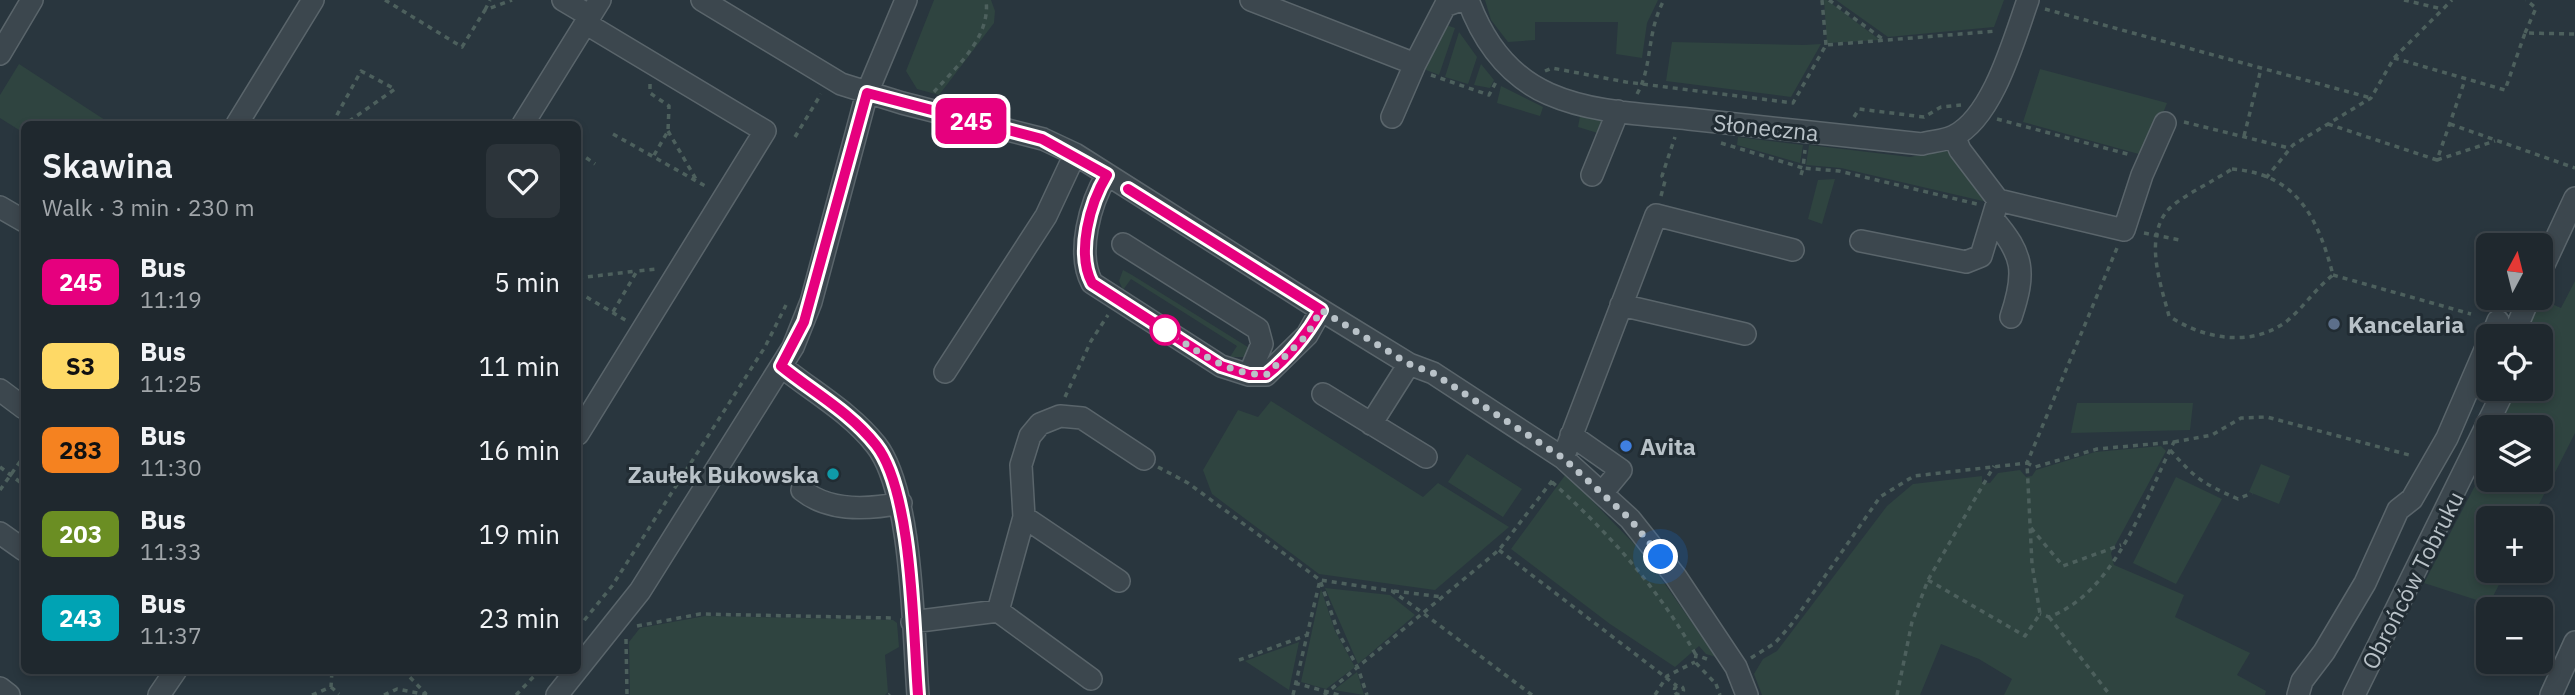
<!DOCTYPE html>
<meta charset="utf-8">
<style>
:root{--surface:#1f282e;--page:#2c343a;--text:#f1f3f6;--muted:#a1a6aa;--line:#3c444a}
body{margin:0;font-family:"IBM Plex Sans",sans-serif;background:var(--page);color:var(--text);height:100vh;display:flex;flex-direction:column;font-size:26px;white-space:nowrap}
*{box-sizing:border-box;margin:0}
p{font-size:23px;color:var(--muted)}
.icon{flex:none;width:38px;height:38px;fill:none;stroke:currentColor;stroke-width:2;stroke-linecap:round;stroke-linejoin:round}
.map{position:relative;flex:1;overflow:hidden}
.side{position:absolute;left:21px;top:121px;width:560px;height:553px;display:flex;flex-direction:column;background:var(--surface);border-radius:10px;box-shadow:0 4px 10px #0003,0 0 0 2px var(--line)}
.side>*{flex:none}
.badge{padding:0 14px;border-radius:10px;font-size:24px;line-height:46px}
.needle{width:46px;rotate:7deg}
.fabs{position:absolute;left:2476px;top:233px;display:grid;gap:14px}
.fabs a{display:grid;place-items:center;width:77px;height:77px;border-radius:10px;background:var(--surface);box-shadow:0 4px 10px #0003,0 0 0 2px var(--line);font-size:35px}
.you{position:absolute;width:35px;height:35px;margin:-18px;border:5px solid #fff;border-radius:50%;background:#1a73e8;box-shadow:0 0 0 10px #1a73e833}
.map>.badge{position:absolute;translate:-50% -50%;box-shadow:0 0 0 4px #fff}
.round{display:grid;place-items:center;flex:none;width:74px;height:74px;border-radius:10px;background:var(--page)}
.headline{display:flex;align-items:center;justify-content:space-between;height:119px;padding:0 21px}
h1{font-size:33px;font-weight:600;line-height:52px}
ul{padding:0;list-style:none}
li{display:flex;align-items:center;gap:21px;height:84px;padding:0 21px}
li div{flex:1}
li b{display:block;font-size:26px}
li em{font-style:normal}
li .badge{min-width:77px;font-weight:700;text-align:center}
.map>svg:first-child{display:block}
</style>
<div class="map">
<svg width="2575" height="695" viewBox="0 0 2575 695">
<rect width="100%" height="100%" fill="#29363e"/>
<path fill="#2f4440" d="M934 0H991L995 11 994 23 939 95 917 89 906 71Z
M1485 0H1658L1647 23 1642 58 1616 54 1618 22H1535V40L1508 42 1491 20Z
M1824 0H1827L1880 40 1827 43Z
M1836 0H2004L1994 27 1888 37Z
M1443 24 1455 28 1439 75 1421 68Z
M1459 32 1477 57 1468 84 1445 77Z
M1672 42 1804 45 1821 44 1791 97 1666 81Z
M19 64 108 122 106 124H24V133L0 118V95Z
M1481 64 1494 80 1490 88 1474 85Z
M2040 69 2167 103 2146 156 2023 122Z
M1501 86 1543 107 1540 116 1497 103Z
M1580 116 1607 120 1601 134 1578 127Z
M1738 137 1803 145 1800 163 1737 145Z
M1809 145 1910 157 1953 148 1987 202 1841 168 1806 165Z
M1835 179 1822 224 1808 219 1818 180Z
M1123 270 1132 275 1251 349 1244 357H1230L1237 346 1131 279 1123 290 1119 281Z
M2575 281V433L2532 518H2488V570L2506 571 2489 604 2424 583 2488 461V480H2541V427H2501L2514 389 2541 388V336H2526L2538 298 2561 308Z
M1271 401 1423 497 1438 483 1509 527 1435 590 1319 574 1212 494 1203 470 1238 410 1258 417Z
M2077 403H2193L2190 430 2071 433Z
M2161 446 2166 451 2111 553 2114 565 2184 595 2175 617 2250 653 2237 675 2266 691 2265 695H2004L2012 679 1979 659 1941 644 1920 695H1762L1754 674 1763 659 1777 651 1887 506 1913 484 1982 476V482L1990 483 1998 473 2020 470 2026 477 2032 476 2036 470 2095 452Z
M1467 454 1522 489 1503 517 1448 482Z
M2261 464 2290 476 2279 504 2249 492Z
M1566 474 1644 554 1716 657 1706 654 1699 646 1675 667 1610 624 1511 549Z
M2176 477 2222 499 2176 584 2133 563Z
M1325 588 1390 595 1415 615 1358 664Z
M1321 589 1335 631 1355 667 1326 689 1301 682Z
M705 616 893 620 897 623 899 647 885 655 888 692 885 695H630L629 642 640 628Z
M1299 642 1289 690 1245 661Z
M1357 672 1364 695 1334 690Z"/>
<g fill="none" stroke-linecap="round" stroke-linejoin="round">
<defs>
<path id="minor" d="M563 0 590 16
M702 0 841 84 902 103 1043 139 1075 154 1321 310 1409 364 1433 373 1563 458 1630 519 1676 577 1736 667 1747 695
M1251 0 1415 64
M1468 0C1483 41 1508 76 1549 94 1592 113 1643 114 1689 119 1767 128 1844 135 1922 144 1931 141 1945 141 1954 136 1993 117 2014 39 2028 0
M0 54 32 0
M1392 117 1415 64 1445 6 1461 0
M237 124 313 0
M523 124 600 0
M1954 136 1960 150 1998 200 2124 230 2142 175 2165 123
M1107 175C1090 203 1076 253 1092 283L1221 366 1249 375H1266L1307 335 1321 310
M1592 175 1618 111
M0 207 24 221
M1993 219C2024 255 2026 272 2011 317
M1861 241 1966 262 1981 256 1998 200
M1123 244 1258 329 1262 344 1249 375
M2541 271 2575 198
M1621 305 1745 334
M2492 336 2498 321
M2513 336 2529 298
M781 366C813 392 850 412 876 445 913 492 913 632 918 695
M945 372 1046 216 1075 154
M0 390 24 408
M1323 394 1426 457
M1371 424 1409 364
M578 434 765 131 585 23
M1571 435 1621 470 1602 493
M1563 458 1656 215 1793 250
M802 490C829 512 867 510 901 503
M1024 517 1119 581
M0 533 24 550
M998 611 1024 517 1021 465 1030 436 1040 424 1060 416 1082 418 1144 459
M912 622 998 611 1091 679
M0 688 9 695
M159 695 176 670
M557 695 640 591 793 347 811 302 867 93 906 0
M2298 695 2302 681 2324 652 2365 583 2398 510 2412 499 2447 438 2488 343
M2354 695 2505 388
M2551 695 2575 642"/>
</defs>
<use href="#minor" stroke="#5a656b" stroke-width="24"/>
<path stroke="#4d605d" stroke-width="3.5" stroke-dasharray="5 5" stroke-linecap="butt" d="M385 0 462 47 485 10 512 0
M1822 0 1826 45
M1829 0 1884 40
M2404 0 2442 9
M2045 9 2371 98
M485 10 490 0
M2525 33 2536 8 2526 0
M2394 58 2505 90 2525 33 2575 34
M1545 71 1552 68 1626 82 1793 103 1826 45 1997 31
M1431 75 1489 95 1496 82
M650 84V93L669 106 668 131 653 157
M934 92C957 66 991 37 986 0
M1637 94C1653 66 1646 33 1664 0
M1854 117 1859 109 1924 117 1941 107 1961 105
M1997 119 2131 155
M2184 122 2289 148
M332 124 361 71 395 89 345 124
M2328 124 2437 160 2465 80
M2450 124 2575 168
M668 131 697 181
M613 134 707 187
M2244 136 2261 69
M795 137 821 94
M1721 143 1803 168 1805 150
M578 152 595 164
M2437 160 2495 141
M2232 169C2297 174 2318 218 2333 275 2316 288 2304 307 2287 321 2252 348 2203 339 2169 316 2161 285 2144 240 2167 211 2179 197 2216 180 2232 169Z
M1801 175 1803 168 1839 171 1977 204
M2266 178 2293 145 2371 98 2394 58 2452 0
M1661 196 1665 181 1662 176 1675 137
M2144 233 2180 240
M2333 275 2471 314
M578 278 637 271
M578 292 627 321
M613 312 637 271 657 269
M1065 397 1091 341 1108 315
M2174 442 2212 435 2241 418 2267 417 2413 456
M2170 450C2196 479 2202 483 2238 499L2252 493
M0 467 24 485
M1158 467 1188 483 1320 580 1338 632 1358 668 1367 695
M1552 482C1609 533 1658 588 1696 655
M0 490 24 456
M2031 528 2063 566 2121 545
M1499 550 1677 686
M1928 580 2025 636 2040 614 2032 564 2027 463 2035 467 2097 449 2174 442C2144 501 2116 592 2049 617L2040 614
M1394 591 1442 597
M2049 617 2110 695
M637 626 700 614 894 618
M578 628 612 586 765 347 786 305
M626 639 627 695
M1751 658 1775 643 1791 625 1880 497 1914 476 2027 463 2117 248
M1707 659 1696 655 1695 662 1716 684
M1239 660 1307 635
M403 670 426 694
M1295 683 1339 695
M1716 684 1720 695
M1674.5 690a4.5 4.5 0 1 1 9 0a4.5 4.5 0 1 1-9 0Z
M331 687 339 694
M312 695 331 687 332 670
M384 695 397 689 428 695
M516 695 540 670
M889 695 890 694
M1293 695 1320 580 1392 591 1423 613 1499 550 1555 477
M1324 695 1423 613 1532 695
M1655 695 1667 676 1695 662
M1897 695 1912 622 1928 580 1994 466"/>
<use href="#minor" stroke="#3c474e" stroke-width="21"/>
</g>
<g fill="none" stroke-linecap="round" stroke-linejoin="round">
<defs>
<path id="line" d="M918 695C913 632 913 492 876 445 850 412 813 392 781 366L804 322 867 93 1042 139 1107 175C1090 203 1076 253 1092 283L1221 366 1249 375H1266C1289 357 1306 336 1321 310L1128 189"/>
</defs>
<use href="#line" stroke="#fff" stroke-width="16"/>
<use href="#line" stroke="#e6007e" stroke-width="10"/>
<path stroke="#b9c2c8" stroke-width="7" stroke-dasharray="0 12.6" d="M1165 330C1197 351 1226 374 1266 375L1307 335 1321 310 1409 364 1433 373 1563 458 1630 519 1661 557"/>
</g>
<circle fill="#5c6f8a" stroke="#212c33" stroke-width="2.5" cx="2334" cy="324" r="7"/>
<circle fill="#fff" stroke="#e6007e" stroke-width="3.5" cx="1165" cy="330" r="14"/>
<circle fill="#3f7fe0" stroke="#212c33" stroke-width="2.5" cx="1626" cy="446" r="7"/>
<circle fill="#0f9aa8" stroke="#212c33" stroke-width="2.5" cx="833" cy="474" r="7"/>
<g text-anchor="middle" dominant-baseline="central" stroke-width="6" stroke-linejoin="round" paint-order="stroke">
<g font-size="23" fill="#b9c2c8" stroke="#212c33">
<text transform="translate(1766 127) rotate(6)">Słoneczna</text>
<text transform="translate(2412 580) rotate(-63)">Obrońców Tobruku</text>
</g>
<g font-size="23" font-weight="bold" fill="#b9c2c8" stroke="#212c33" text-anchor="start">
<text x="2348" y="324">Kancelaria</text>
<text x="1640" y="446">Avita</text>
<text x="819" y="474" text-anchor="end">Zaułek Bukowska</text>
</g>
</g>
</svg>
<div class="fabs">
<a><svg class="needle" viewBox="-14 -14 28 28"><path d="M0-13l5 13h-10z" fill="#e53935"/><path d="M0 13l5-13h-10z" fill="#a1a6aa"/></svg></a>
<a><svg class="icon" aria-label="locate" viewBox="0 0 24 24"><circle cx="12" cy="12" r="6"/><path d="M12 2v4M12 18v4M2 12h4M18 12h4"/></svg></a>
<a><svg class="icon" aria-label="layers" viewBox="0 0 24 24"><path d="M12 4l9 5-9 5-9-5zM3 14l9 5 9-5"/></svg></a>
<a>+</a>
<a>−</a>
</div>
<div class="you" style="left:1661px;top:557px"></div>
<b class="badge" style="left:971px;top:121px;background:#e6007e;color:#fff">245</b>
<section class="side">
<div class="headline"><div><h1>Skawina</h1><p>Walk · 3 min · 230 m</p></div><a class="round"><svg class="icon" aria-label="heart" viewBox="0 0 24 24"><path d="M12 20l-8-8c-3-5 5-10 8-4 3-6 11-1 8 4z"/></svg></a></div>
<ul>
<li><span class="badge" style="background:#e6007e;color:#fff">245</span><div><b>Bus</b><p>11:19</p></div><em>5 min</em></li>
<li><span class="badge" style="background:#fed966;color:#111">S3</span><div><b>Bus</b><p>11:25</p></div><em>11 min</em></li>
<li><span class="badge" style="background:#f58220;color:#111">283</span><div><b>Bus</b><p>11:30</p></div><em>16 min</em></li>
<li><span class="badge" style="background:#6b8e23;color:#fff">203</span><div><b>Bus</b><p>11:33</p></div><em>19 min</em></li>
<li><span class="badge" style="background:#00a3b4;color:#fff">243</span><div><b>Bus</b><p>11:37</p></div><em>23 min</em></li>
</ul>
</section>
</div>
